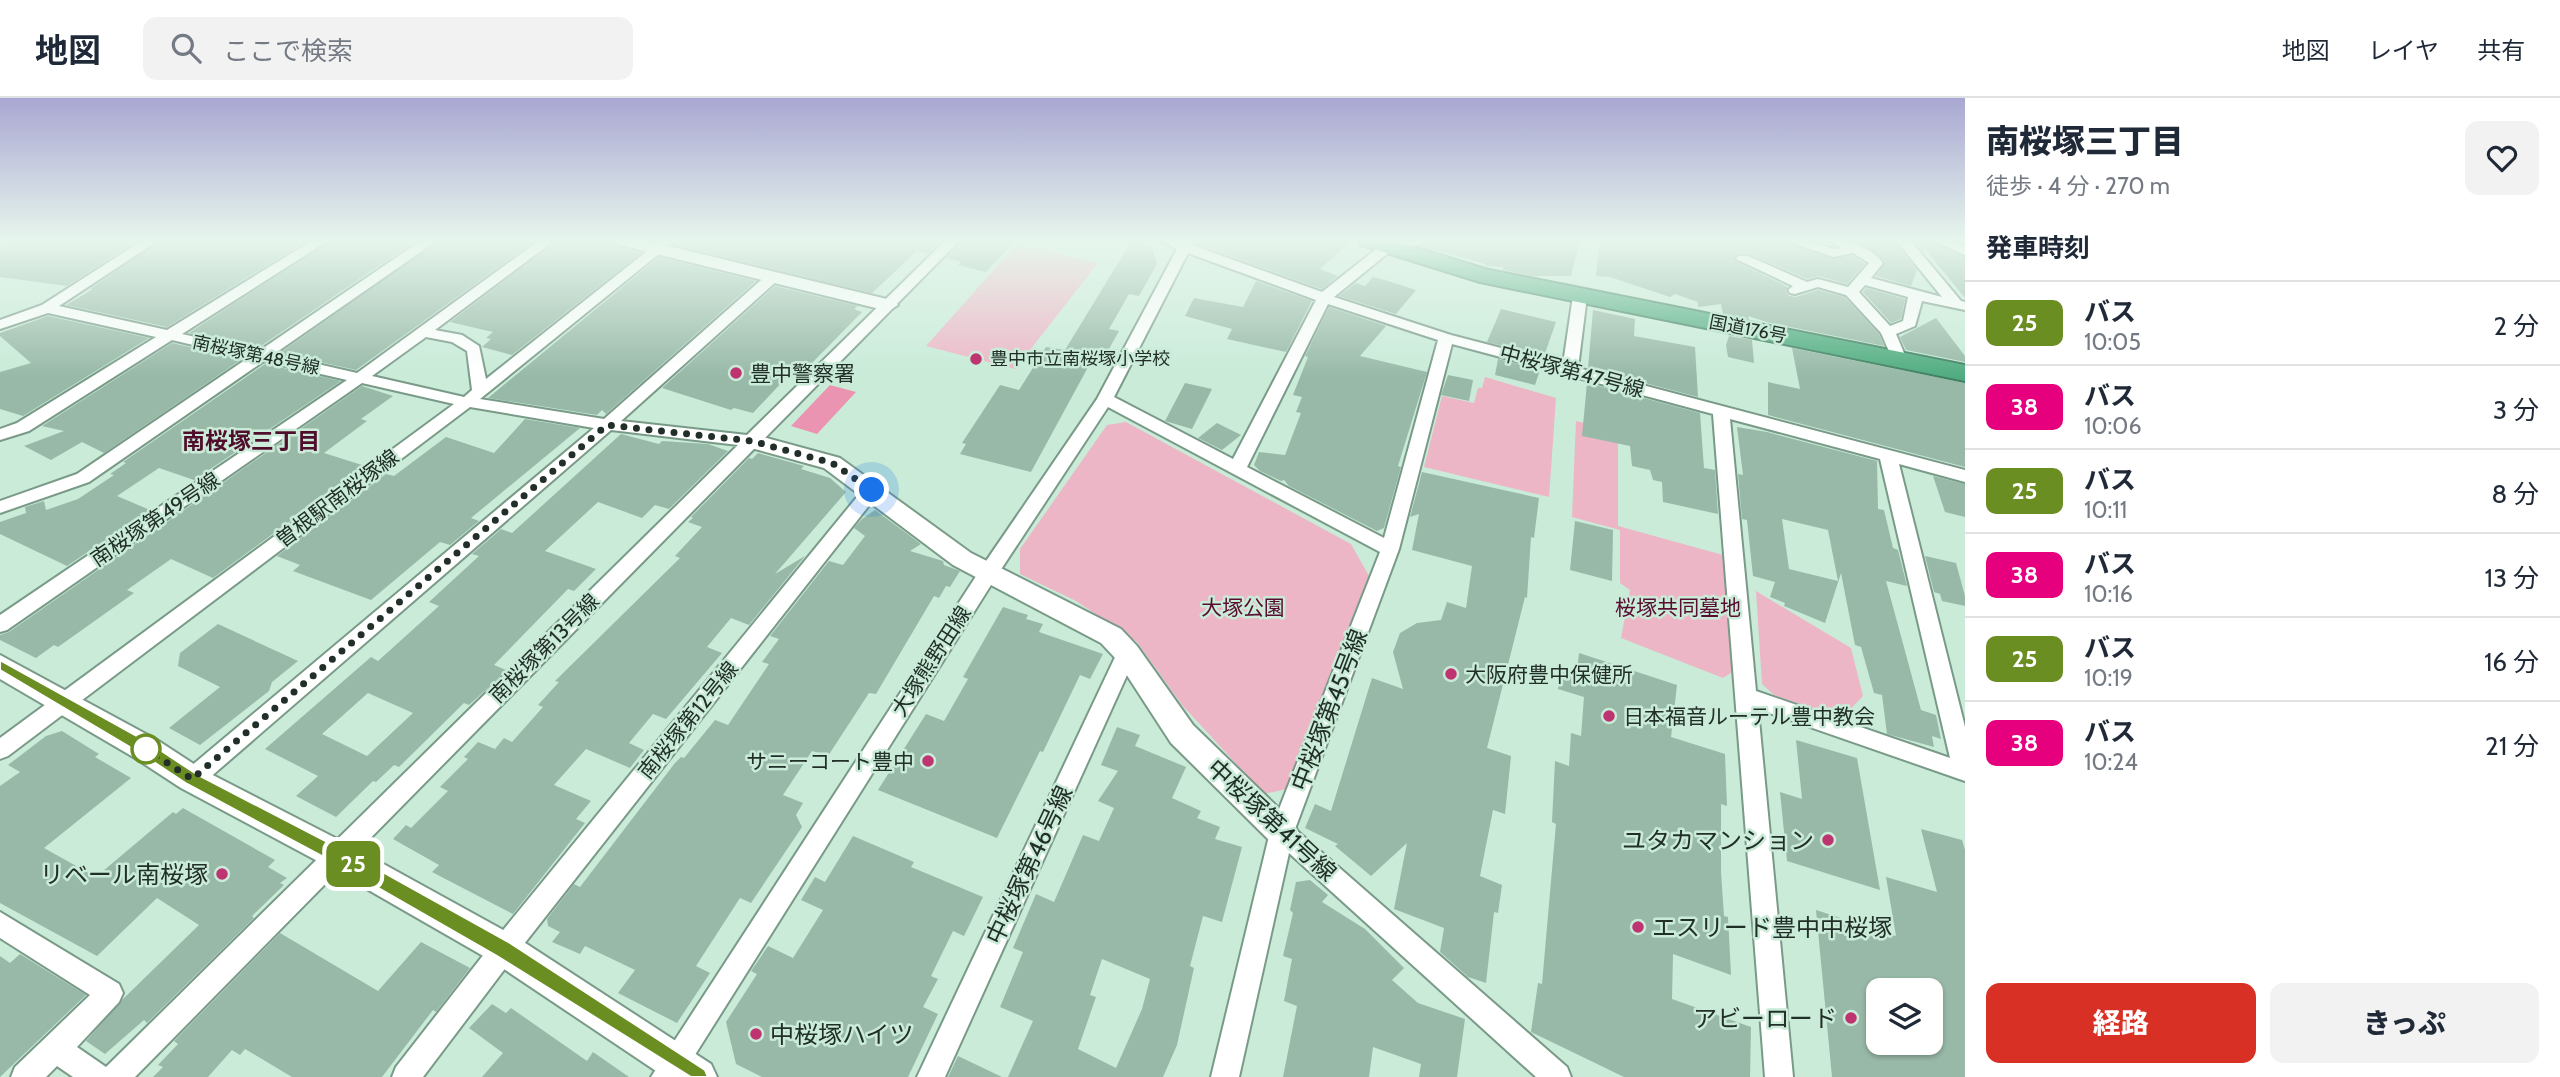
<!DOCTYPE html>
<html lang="ja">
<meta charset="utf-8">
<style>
:root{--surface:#fff;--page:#f2f2f3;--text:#1f2937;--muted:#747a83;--line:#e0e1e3;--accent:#d93025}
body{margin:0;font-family:Cabin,"Noto Sans JP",sans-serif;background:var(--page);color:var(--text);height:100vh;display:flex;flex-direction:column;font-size:26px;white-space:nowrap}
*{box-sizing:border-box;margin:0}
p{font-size:23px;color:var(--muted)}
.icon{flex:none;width:38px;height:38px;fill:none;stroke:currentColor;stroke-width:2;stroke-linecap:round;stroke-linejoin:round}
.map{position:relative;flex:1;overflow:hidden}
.panel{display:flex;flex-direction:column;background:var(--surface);width:595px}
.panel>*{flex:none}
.badge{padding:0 14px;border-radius:10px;font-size:24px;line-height:46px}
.tools{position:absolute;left:1866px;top:880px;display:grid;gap:14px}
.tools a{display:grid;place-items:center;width:77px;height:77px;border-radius:14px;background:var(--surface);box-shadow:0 2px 5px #0004;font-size:35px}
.you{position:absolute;width:35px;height:35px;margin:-18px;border:5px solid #fff;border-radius:50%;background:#1a73e8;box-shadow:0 0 0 10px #1a73e833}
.map>.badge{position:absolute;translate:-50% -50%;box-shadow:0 0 0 4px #fff}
h2{padding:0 21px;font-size:26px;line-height:63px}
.round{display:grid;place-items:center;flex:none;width:74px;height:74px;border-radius:14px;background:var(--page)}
.summary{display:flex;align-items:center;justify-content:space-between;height:119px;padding:0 21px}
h1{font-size:33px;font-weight:800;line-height:52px}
.button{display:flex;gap:14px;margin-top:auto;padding:14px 21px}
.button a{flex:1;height:80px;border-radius:14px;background:var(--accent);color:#fff;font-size:28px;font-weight:800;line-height:80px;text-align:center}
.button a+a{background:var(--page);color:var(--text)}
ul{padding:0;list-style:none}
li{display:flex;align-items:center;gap:21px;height:84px;padding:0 21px;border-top:2px solid var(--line)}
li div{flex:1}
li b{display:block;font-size:26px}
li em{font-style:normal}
li .badge{min-width:77px;font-weight:700;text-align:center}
header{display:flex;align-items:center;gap:42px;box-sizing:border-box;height:98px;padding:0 35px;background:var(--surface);border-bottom:2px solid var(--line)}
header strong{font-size:33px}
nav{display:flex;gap:38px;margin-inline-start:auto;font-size:24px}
.search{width:490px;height:63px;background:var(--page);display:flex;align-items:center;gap:18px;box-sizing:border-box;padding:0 24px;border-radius:14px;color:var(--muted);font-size:26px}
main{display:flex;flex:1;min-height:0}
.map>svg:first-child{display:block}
</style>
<header>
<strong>地図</strong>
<div class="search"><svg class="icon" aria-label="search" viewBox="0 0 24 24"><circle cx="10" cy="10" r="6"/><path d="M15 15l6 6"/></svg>ここで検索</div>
<nav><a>地図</a><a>レイヤ</a><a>共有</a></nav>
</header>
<main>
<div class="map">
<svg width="1965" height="979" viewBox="0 0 1965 979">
<rect width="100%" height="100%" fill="#c9ebd8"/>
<path fill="#edb6c7" d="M1017 146 1098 165 1015 271 926 248Z
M1485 279 1556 300 1549 399 1424 369 1442 298 1474 305 1478 290H1482Z
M1576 323 1618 333V428L1723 457 1734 573 1723 580 1621 540 1630 492 1620 485V432L1572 419Z
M1126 324 1351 446 1369 478 1286 691 1264 696 1182 607 1137 544 1076 503 1020 476V451L1107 327Z
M1756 493 1851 550 1863 598 1841 621 1774 597 1762 586Z"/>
<path fill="#ea94b1" d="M830 287 856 294 817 336 791 328Z"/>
<path fill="#98b9a7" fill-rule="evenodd" d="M18 142H138L67 188 0 179V152Z
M161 142H308L167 229 66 207 93 191H90Z
M331 142H417L258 250 189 235Z
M440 142 490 144 536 142 356 272 280 255Z
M558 142H610L615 149 641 155 512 257 482 249 491 241 486 240 493 234 450 224Z
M679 142H942L928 156 917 153 872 195 674 147Z
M963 142H1016L986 174 958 167 961 164 946 160Z
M1132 142 1152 149 1157 166 1139 198 1129 196 1109 231 1119 233 1103 262 1093 260 1031 374 960 356 966 346 962 345 1000 287 1019 292 1046 249 1065 252Z
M1198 142H1352L1320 171 1338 178 1322 191 1196 146Z
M1433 142H1580L1571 178H1532L1503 172V169L1486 168 1483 165 1422 149 1428 148Z
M1600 142H1780L1833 161 1852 158 1865 166 1847 186 1819 178 1807 181 1749 156 1738 155 1733 162 1788 189 1785 192 1789 198 1796 199 1818 192 1845 199 1879 236 1884 248 1770 225 1748 218 1749 221 1723 216 1721 206 1698 209V204L1675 196 1670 199 1610 179 1596 178Z
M1850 142H1893L1917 172 1911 188 1876 178 1885 163 1867 148Z
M1913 142H1930L1965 159V200L1924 150 1923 153Z
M659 159 756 183 606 316 602 312 597 317 488 300Z
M1373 179 1385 182 1416 192 1396 216 1339 198 1356 185 1365 188Z
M1256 183 1312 203 1286 254 1227 241 1232 231 1185 218 1194 200 1243 209Z
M775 188 858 208 854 211 862 214 811 266 802 263 753 315 734 310 731 312 662 290Z
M1866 190 1905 201 1901 221 1891 225 1863 194Z
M1329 209 1386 228 1360 258 1427 274 1398 368 1401 369 1384 430 1377 433 1289 388 1284 382 1281 383 1260 373 1254 367 1259 354 1285 357 1301 315 1296 314 1302 299 1293 297 1308 259 1305 258Z
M1501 211 1556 224 1544 258 1487 244Z
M1593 212 1635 221 1634 238 1695 249 1698 299 1588 270Z
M48 218 149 240 23 318 0 311V274L31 265 0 238V235Z
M1936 220 1965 258V264L1906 252 1900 239Z
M1729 238 1752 242 1754 265 1728 259 1726 247Z
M172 245 242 261 104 355 82 344 51 362 24 348 64 333 42 328Z
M1792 250 1965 285V369L1768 317V284L1800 291Z
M1498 261 1540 272 1535 287 1495 277Z
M265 266 341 283 194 382 159 370 117 398 150 412 67 468 0 436V424L26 415 25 409 44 403 46 412 78 401 114 377 110 376 126 365 123 364Z
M1448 277 1473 282 1469 303 1441 297Z
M1185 285 1212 291 1192 331 1165 323Z
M1587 285 1700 315 1704 370 1715 372 1718 416 1663 404 1662 384 1653 382 1650 372 1632 368 1630 348 1582 338Z
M362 288 393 298 361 321 367 323 324 355 365 368 213 480 171 461 127 492 134 495 58 549 54 547 36 560 0 542V537L9 534Z
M525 321 580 330 471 420 479 423 450 447 440 444 371 502 293 473 300 467 277 458 386 376 394 378 446 339 494 355Z
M1217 325 1241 337 1222 352 1198 340Z
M1737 329 1767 334 1877 363 1878 411 1884 412 1893 450 1898 452 1907 488 1886 483 1921 612 1936 617 1941 641 1932 638 1934 649 1887 636 1882 597 1874 595 1861 549 1855 547 1841 475 1825 525 1784 508 1785 505 1770 499 1775 484 1753 478 1747 422 1742 421 1738 376 1743 377ZM1782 421 1828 432 1838 483 1789 471Z
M621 336 659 346 662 343 708 346 728 353 669 411 655 407 642 420 598 404 545 453 596 471 574 493 568 491 494 567 506 572 490 588 469 607 464 605 399 669 394 667 376 684 373 683 336 719 296 698 318 678 265 651 371 559 378 563 439 508 429 504 479 458 472 456 501 431 512 435ZM368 595 413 615 367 658 322 636Z
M758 355 804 368 801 371 830 380 846 394 775 476 805 458 749 527 731 520 707 549 722 555 666 621 653 616 629 645 644 652 630 670 586 651 554 687 591 703 576 721 585 725 513 816 432 774 439 767 393 741 406 727 411 730 448 693 440 689 468 661 464 659 478 644 495 651 504 640 512 644 543 609 538 607 559 584 555 583 680 460 675 458 702 429 688 424 693 420 691 419 749 360 752 361Z
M1422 374 1539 400 1534 440 1531 439 1527 500 1525 499 1487 650 1511 658 1505 716 1493 712 1480 778 1502 787 1498 815 1494 814 1486 885 1468 879 1440 854 1444 830 1394 811 1407 745 1371 778 1335 748 1338 746 1305 730 1315 706 1331 713 1372 580 1403 591 1393 554 1400 535 1417 525 1441 522 1447 504 1466 510 1472 468 1412 452 1419 416 1410 419Z
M1933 378 1965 386V419L1945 414Z
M875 412 921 446 910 453 943 463 944 467 960 473 950 489 946 488 939 500 934 498 876 596 869 595 828 658 812 653 783 697 803 705 796 717 802 729 751 805 740 800 696 868 710 875 677 925 618 895 635 872 585 848 580 856 552 844 560 834 548 828 547 821 574 786 580 789 675 665 681 659 684 660 715 622 728 627 769 566 762 564 779 541 770 538 829 463 843 467 865 438 854 430 862 421Z
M1575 423 1613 432 1612 483 1570 472Z
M1925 458 1956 465 1965 498V508L1942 503 1940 496 1934 494Z
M1003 509 1028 517 1026 521 1043 526 1039 534 1103 556 1090 581 1080 577 1043 654 1040 653 997 740 878 692 926 616 944 623 968 581 963 579Z
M218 526 298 563 272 584 269 593 200 647 169 630 220 589 178 568 180 555Z
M1579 555 1677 587 1671 639 1725 656 1727 708 1721 706V774L1724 818 1728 819 1731 877 1673 856 1672 901 1751 929 1750 979H1624L1531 934 1538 885 1542 886 1556 726 1552 724 1555 663 1569 668 1571 635 1581 638 1584 599 1558 591 1560 570 1577 575Z
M1117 629 1140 637 1135 648 1186 669 1172 700 1201 713 1197 720 1220 729 1215 741 1242 749 1222 824 1203 818 1190 868 1194 870 1177 947 1163 979H1008L1033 923 1000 909 1023 854 1013 850 1036 796 1054 804 1083 737 1099 743 1114 710 1098 703 1118 673 1101 667ZM1102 861 1150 881 1142 911 1116 970 1078 951 1096 899 1090 897Z
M62 633 99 656 95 659 131 680 44 750 96 779 173 714 176 716 183 710 275 762 268 769 287 780 280 785 284 787 252 818 254 820 147 925 144 922 105 956 86 943 123 901 199 827 157 800 97 858 0 805V688L20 674 8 667 46 638Z
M1796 642 1857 660 1880 792 1787 763 1780 694 1802 701Z
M1921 731 1962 742 1965 752V979H1832L1816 812 1896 838 1886 779 1937 794ZM1878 892H1930V945H1878Z
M853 738 914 764 911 769 983 799 964 838 953 833 931 878 938 881 923 909 938 916 908 979H762L736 966 726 924 757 876 751 873 768 848 793 860 823 812 801 802 815 779 825 784Z
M1310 782 1328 797 1322 804 1365 831 1404 870 1392 882 1418 905 1465 921 1457 979H1419L1421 966 1373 949 1369 979H1283L1297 908 1284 903 1292 861 1283 858 1293 815 1290 812 1296 784Z
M280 835 378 893 421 844 470 870 436 914 433 912 382 979H292L245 951 240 957 232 952 208 979H153L163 969 158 967 178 946 174 943Z
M20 856 86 897 0 979V858L10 865Z
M492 906 506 915 511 910 587 963 593 954 629 979H482L503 955 469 930Z
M958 958 1002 979H948Z"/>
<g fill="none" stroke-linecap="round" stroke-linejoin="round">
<defs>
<path id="street" d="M143 142H159L59 208 167 232 313 142H329L182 236 259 253 422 142H438L274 256 357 275 540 142H555L435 232 462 237 479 248 486 281 661 142H676L480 301 604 321 769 175H779V181L621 323 747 337 946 142H960L135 979H73L57 968 46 979H11L15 969 90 897 0 840V814L119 886 123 895 119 904 77 949 106 969 738 347 611 332 200 688 192 691 184 688 181 681 184 674 594 330 470 309 8 658 0 661V640L454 306 362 285 7 532 0 534V517L347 282 264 263 89 384 0 415V403L77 376 248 260 172 242 29 333 0 342V331L17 325 156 239 48 215 0 231V222L42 207ZM426 239 452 244 467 253 472 292 464 299 372 278Z
M1159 142H1195L1192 147 1322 194 1384 145 1430 142 1428 145 1393 151 1334 199 1451 237 1563 266 1573 198 1575 195H1585L1587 198 1578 270 1965 372V384L1899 366 1965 629V683L1758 611 1793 979H1765L1713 316 1452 246 1399 451 1295 731 1567 969 1571 979H1536L1289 755 1239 979H1211L1270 734 1380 454 1108 309 996 479 681 979H651L982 469 1097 301 1177 151ZM1188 155 1316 202 1233 361 1114 299ZM1328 206 1438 242 1384 440 1247 369ZM1730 321 1880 361 1950 660 1756 593Z
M1783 142H1804L1834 151 1841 150 1828 142C1849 142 1870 148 1883 165L1871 180 1942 199 1896 142H1910L1961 203 1965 204V212L1922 203 1915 228 1896 236 1907 262 1899 267 1894 265 1881 235 1846 197 1818 189 1795 196 1790 195 1788 192 1793 188 1736 161 1738 158H1748L1807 184 1818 181 1848 189 1869 165 1853 155 1834 159ZM1865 187 1908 199 1903 223 1890 228 1859 194Z
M1932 142H1950L1965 148V157Z
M872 386 878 388 881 392 878 396 513 860 423 979H392L396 969 495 842 866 388Z
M1127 547 1134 550 1137 555 945 979H917L1117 555 1120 550Z"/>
<path id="secondary" d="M613 142H644L895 203 898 207 888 213 616 146Z
M752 336 840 360 971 455 1121 531 1137 548 1193 627 1293 724 1298 734 1293 744 1282 748 1271 744 1171 645 1117 562 1101 545 953 467 824 370 744 348 741 343 744 338Z
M0 557 157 642 203 672 349 747 516 839 711 966 717 979H665L492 863 325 767 181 690 135 660 0 581Z"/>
<path id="highway" d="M1358 142H1392L1485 171 1965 267V283L1480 184 1361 147Z"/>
</defs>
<use href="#street" stroke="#7a9a88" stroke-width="4"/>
<use href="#secondary" stroke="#7a9a88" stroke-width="4"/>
<use href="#highway" stroke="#408061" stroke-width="4"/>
<use href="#street" fill="#fff" fill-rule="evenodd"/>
<use href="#secondary" fill="#fff" fill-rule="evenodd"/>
<use href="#highway" fill="#50ac80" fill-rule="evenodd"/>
</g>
<linearGradient id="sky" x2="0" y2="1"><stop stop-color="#a9a7d2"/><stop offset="0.51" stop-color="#e7f6ed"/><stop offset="1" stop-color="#e7f6ed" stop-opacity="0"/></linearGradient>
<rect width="1965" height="279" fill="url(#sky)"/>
<path fill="#6b8e23" stroke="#fff" stroke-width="2" d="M0 562 151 646 198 677 343 752 510 845 705 972 708 979H691L497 858 331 763 187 686 140 655 0 572Z"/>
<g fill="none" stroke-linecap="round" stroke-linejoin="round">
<path stroke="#222f28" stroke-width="7" stroke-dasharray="0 12.6" d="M146 651 192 681 607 327 752 343 832 365 872 392"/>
</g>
<g fill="#bd3471" stroke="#c9ebd8" stroke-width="2.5">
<circle cx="976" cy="261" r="7"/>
<circle cx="736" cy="275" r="7"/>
<circle cx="1451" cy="576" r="7"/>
<circle cx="1609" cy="618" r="7"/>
<circle cx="928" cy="663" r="7"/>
<circle cx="1828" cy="742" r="7"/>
<circle cx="222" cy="776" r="7"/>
<circle cx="1638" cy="829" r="7"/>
<circle cx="1851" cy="920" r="7"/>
<circle cx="756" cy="936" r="7"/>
</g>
<circle fill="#fff" stroke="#6b8e23" stroke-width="3.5" cx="146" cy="651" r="14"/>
<g text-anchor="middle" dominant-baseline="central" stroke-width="5" stroke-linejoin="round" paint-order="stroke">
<g font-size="18" fill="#222f28" stroke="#c9ebd8">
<text transform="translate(1748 231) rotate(11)">国道176号</text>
<text transform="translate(256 257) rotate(12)">南桜塚第48号線</text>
</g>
<g font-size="18" fill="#222f28" stroke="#c9ebd8" text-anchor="start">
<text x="990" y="261">豊中市立南桜塚小学校</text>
</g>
<g font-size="21" fill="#222f28" stroke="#c9ebd8">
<text transform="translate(1572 273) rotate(15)">中桜塚第47号線</text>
<text transform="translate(337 400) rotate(-37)">曽根駅南桜塚線</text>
<text transform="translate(155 421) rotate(-34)">南桜塚第49号線</text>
<text transform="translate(544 550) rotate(-45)">南桜塚第13号線</text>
<text transform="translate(931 563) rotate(-57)">大塚熊野田線</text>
<text transform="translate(688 622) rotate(-51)">南桜塚第12号線</text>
</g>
<g font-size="21" fill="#222f28" stroke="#c9ebd8" text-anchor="start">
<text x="750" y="275">豊中警察署</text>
<text x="1465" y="576">大阪府豊中保健所</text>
<text x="1623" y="618">日本福音ルーテル豊中教会</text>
<text x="914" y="663" text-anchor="end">サニーコート豊中</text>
</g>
<g font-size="21" fill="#590d30" stroke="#c9ebd8">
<text x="1243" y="509">大塚公園</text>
<text x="1678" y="509">桜塚共同墓地</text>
</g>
<g font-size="23" font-weight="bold" fill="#500e2c" stroke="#c9ebd8">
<text x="251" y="343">南桜塚三丁目</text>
</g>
<g font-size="24" fill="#222f28" stroke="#c9ebd8">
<text transform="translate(1329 612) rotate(-69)">中桜塚第45号線</text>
<text transform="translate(1272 722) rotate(43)">中桜塚第41号線</text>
<text transform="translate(1029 767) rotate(-65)">中桜塚第46号線</text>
</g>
<g font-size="24" fill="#222f28" stroke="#c9ebd8" text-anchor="end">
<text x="1814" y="742">ユタカマンション</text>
<text x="208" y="776">リベール南桜塚</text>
<text x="1652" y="829" text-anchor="start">エスリード豊中中桜塚</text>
<text x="1837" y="920">アビーロード</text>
<text x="770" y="936" text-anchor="start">中桜塚ハイツ</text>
</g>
</g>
</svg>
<div class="tools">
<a><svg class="icon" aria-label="layers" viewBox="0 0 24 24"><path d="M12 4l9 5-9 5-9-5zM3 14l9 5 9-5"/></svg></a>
</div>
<div class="you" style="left:872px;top:392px"></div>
<b class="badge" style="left:353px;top:766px;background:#6b8e23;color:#fff">25</b>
</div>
<section class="panel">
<div class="summary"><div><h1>南桜塚三丁目</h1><p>徒歩 · 4 分 · 270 m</p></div><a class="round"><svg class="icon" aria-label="heart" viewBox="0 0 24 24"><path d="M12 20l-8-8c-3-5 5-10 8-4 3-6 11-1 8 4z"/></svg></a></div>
<h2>発車時刻</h2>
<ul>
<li><span class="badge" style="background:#6b8e23;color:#fff">25</span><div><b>バス</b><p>10:05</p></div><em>2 分</em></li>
<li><span class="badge" style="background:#e6007e;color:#fff">38</span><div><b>バス</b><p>10:06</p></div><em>3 分</em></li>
<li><span class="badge" style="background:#6b8e23;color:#fff">25</span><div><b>バス</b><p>10:11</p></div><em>8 分</em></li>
<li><span class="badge" style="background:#e6007e;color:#fff">38</span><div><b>バス</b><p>10:16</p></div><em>13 分</em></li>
<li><span class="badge" style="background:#6b8e23;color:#fff">25</span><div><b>バス</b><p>10:19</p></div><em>16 分</em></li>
<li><span class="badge" style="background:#e6007e;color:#fff">38</span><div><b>バス</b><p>10:24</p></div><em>21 分</em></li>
</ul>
<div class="button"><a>経路</a><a>きっぷ</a></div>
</section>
</main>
